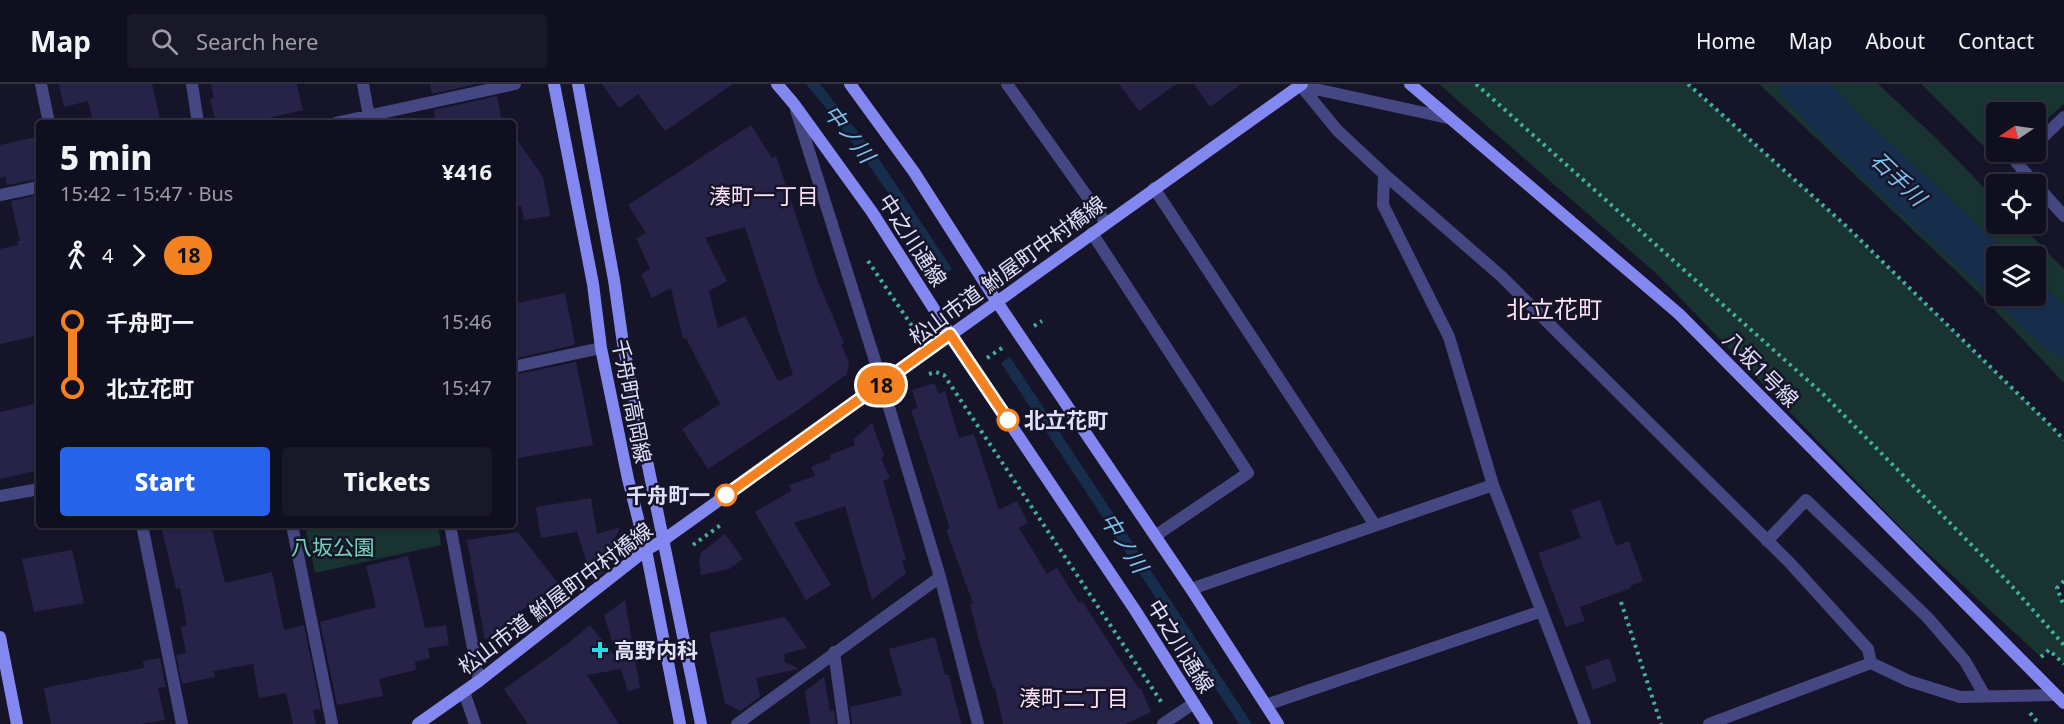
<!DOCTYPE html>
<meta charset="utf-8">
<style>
:root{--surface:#100f1f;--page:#191828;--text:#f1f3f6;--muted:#9c9ca4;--line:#302f3d;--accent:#2563eb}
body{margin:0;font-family:"Noto Sans","Noto Sans JP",sans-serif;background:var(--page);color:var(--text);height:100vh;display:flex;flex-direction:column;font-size:22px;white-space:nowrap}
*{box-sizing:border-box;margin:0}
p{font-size:20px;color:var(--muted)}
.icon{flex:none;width:33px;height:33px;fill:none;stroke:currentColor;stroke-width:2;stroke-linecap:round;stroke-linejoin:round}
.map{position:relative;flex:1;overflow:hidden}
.panel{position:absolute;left:36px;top:36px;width:480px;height:408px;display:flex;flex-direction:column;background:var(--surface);border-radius:6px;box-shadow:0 2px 4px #0004,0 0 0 2px var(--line)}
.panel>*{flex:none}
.badge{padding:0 12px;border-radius:20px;font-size:21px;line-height:39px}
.needle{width:39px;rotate:257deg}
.fabs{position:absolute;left:1986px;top:18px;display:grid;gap:12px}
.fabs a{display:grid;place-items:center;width:60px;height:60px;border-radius:6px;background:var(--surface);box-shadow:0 2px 4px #0004,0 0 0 2px var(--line);font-size:30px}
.map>.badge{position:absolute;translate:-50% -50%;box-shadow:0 0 0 3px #fff}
.legs{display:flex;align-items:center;gap:9px;height:66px;padding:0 24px;font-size:20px}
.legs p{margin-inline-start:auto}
.overview{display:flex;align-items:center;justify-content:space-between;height:102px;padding:0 24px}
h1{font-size:33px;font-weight:800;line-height:45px}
.cta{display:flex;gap:12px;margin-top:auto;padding:12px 24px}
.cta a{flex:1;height:69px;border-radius:6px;background:var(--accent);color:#fff;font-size:24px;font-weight:800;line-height:69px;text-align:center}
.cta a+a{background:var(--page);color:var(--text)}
ul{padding:0 24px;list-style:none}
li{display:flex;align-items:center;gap:21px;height:66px;font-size:22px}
li i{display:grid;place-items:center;width:9px;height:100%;margin:0 8px;background:currentColor}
li i::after{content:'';width:15px;height:15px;margin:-8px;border:4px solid;border-radius:50%;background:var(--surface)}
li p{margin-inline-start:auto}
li:first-child i{background:linear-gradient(#0000 50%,currentColor 0)}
li:last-child i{background:linear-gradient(currentColor 50%,#0000 0)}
header{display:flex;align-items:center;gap:36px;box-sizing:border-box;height:84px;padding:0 30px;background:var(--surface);border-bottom:2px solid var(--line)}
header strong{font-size:28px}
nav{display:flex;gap:33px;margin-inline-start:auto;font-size:21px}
.search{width:420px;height:54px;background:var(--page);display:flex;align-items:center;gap:15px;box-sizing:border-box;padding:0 21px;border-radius:6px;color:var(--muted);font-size:22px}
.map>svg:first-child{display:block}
</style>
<header>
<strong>Map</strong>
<div class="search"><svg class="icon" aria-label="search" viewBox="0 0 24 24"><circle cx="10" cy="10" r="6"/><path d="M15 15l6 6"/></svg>Search here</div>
<nav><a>Home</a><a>Map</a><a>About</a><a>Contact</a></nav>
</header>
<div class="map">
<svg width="2064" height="640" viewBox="0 0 2064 640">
<rect width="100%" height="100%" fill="#161429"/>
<path fill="#183330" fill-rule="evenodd" d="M1439 0H1688L1846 142 2053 344 2064 356V497L2057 504 2064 522V580L2049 566 2041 573 1908 451 1659 192Z
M1759 0H1878L1936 54 1996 116V140H2020L2064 185V299L1975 205ZM1996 172H2036V212H1996Z
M1921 0H2064V20L2036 45V28H1996V68H2010L1999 77Z
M305 441H438L441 461 315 489Z"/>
<path fill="#162e4c" d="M806 0H820L877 72 952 185 943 191C900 126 857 60 806 0Z
M1010 273 1252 640H1239L1001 279Z"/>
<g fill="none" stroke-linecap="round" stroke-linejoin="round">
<path stroke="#162e4c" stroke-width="44" d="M1801 0 1843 45 1996 188
M2021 212 2064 251"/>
</g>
<path fill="#272348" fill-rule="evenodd" d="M59 0H152L161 39H93L88 17 64 23Z
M211 0H297L303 26 247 39H216L210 15 214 14Z
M430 0H476L432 10Z
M602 0H733L665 47 638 10 619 24Z
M1119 0H1176L1139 27Z
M1194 0H1241L1210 23Z
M497 12 502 39H436L434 26Z
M751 41 772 74 776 72 817 195 844 259 841 260 849 278 847 290 795 328 708 385 682 345 720 320 686 254 683 255 671 204 652 214 641 190 650 185 636 154 646 149 628 121ZM745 143 793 291 778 297 745 232 718 244 709 207 727 197 705 154Z
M513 50 543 93 550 132 524 136 521 122 513 123Z
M36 53 39 64V95L7 101 5 92 0 94V61Z
M39 111V251L0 260V165L18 161 17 157H20L11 117Z
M565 209 575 259 574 261 513 275V220Z
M576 278 593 361 513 375V332L518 331 513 291Z
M935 299 938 310 945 307 959 354 974 350 999 426 1017 417 1028 439 1019 444 1047 490 1057 484 1079 519 1082 517 1139 605H1141L1151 628 1125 640H1003L995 604H993L980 560 970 520 973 519 946 446 950 444 911 326 918 324 912 306Z
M39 319V386L0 395V328Z
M872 339 884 372 881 374 890 394 883 397 906 476 902 477 906 489 872 516 845 422 794 439 831 501 806 516 755 428 791 407 789 401 815 392 811 383 831 375 830 371 855 361 853 356Z
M591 414 597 450 620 443 610 466 601 472 603 489 593 497 577 448 541 454 536 423Z
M1600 416 1616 462 1629 457 1643 497 1630 502 1631 504 1580 523 1585 537 1566 543 1538 469 1581 454 1571 426Z
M161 441H211L225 499 272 488 284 546 304 541 321 625 313 626 316 640H293L286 609 259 614 253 580 213 587 215 593 182 600 176 571 186 569 181 543 187 541 180 504 176 505Z
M518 448 557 498 485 556 467 456Z
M725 450 743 475 729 485 701 491 699 476 702 468Z
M72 466 84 519 34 528 22 475Z
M408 472 425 544 446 541 449 561 428 564 430 574 415 578 416 586 379 595 383 612 337 621 320 538 376 523 366 482Z
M625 516 640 604 628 607 621 585 587 591 619 640H528L504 605 566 561 590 541 618 576 604 531Z
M785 533 807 564 784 570 785 578 799 585 756 594 760 613 740 627 725 619 709 549Z
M935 553 945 591H949L961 640H852L850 623 902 611 889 565Z
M160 574 166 603 158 604 165 636 141 640H51L44 604 144 584 143 577Z
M1609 574 1617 597 1593 606 1585 583Z
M824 593 830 627 834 626 836 640H810L805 607Z"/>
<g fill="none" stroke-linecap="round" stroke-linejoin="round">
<path stroke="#40afa0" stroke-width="4" stroke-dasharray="3 4.5" stroke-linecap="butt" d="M1476 0 1824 311 2010 500 2064 561
M1688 0 1846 142 2053 344 2064 356
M868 177 914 245 916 250 914 254
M1034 242 1042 237
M987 274 1005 262
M929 290 936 288 944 291 1162 619
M693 461 722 440
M2064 497 2057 504 2064 522
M1621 518 1661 640
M2041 573 2049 566 2064 580
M2030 629 2039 640"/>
<path stroke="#454782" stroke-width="12" d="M41 0 49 39
M192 0 198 39
M363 0 370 38
M1007 0 1106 139
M1301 2 1337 46 1384 90 1501 192 1790 479 1868 565 1871 579
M1301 2 1448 34
M796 26 876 280 940 493 978 640
M335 39 515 0
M2036 60 2064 33
M2027 68 2016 78 2064 132
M1384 90 1383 121 1449 253 1493 401 1585 640
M1154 104 1375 441
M0 111 39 103
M1092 149 1248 389 1155 452
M513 283 601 264
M0 412 39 405
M142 441 182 640
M292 441 332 640
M450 441 479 597
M1767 457 1806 416 1928 534 1965 577 1985 612
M1191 505 1493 401
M834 568 844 640
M464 608 475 640
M1266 621 1542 527
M737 640 940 493
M1163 640 1194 619
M1709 640 1871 579 1909 597 1960 613 2054 611"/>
<path stroke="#8388f0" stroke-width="12" d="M554 0 593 200 601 264 628 395 646 466 680 640
M578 0 614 196 623 260 701 640
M777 0 794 20 872 128 950 250 1135 526 1207 640
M850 0 914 88 997 218 1191 505 1278 640
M1410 0 1679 230 2064 619
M0 553 17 640
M418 640 479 597 646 466 662 457 1302 0"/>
</g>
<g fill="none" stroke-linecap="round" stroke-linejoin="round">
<defs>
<path id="line-1" d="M726 411 950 250 1008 336"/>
</defs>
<use href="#line-1" stroke="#fff" stroke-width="14"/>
<use href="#line-1" stroke="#f58220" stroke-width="9"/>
</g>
<g fill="#fff" stroke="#f58220" stroke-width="3">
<circle cx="1008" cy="336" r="10"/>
<circle cx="726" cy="411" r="10"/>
</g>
<path fill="#23e0e4" stroke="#161429" stroke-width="2" d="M597 557h6v6h6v6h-6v6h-6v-6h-6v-6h6z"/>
<g text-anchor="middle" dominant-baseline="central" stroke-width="5" stroke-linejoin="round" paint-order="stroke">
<g font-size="21" fill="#e1e0fb" stroke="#161429">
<text transform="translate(913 156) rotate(57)">中之川通線</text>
<text transform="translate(1007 186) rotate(-36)">松山市道 鮒屋町中村橋線</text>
<text transform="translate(1761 285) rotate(45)">八坂1号線</text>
<text transform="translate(632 317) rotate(79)">千舟町高岡線</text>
<text transform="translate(555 514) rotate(-37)">松山市道 鮒屋町中村橋線</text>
<text transform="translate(1181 562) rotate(58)">中之川通線</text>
</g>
<g font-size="21" font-weight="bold" fill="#e1e0fb" stroke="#161429" text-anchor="start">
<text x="1024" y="336">北立花町</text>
<text x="710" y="411" text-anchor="end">千舟町一</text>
</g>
<g font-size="21" fill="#73d4b5" stroke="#161429">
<text x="333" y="463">八坂公園</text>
</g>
<g font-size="21" font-weight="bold" fill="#e1e0fb" stroke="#161429" text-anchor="start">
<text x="614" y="566">高野内科</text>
</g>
<g font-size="22" font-style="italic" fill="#7bc2ef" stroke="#161429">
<text transform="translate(850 49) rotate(52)">中ノ川</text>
<text transform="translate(1899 94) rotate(44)">石手川</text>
<text transform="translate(1125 458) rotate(57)">中ノ川</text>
</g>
<g font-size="22" fill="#fce2f4" stroke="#161429">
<text x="764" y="111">湊町一丁目</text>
<text x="1074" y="613">湊町二丁目</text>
</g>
<g font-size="24" fill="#fce2f4" stroke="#161429">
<text x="1554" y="224">北立花町</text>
</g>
</g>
</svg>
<div class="fabs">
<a><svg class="needle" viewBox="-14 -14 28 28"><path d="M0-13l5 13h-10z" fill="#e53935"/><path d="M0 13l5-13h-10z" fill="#9c9ca4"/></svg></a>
<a><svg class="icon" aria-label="locate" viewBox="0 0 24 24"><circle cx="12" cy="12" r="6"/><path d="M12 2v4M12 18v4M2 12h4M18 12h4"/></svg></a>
<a><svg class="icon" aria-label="layers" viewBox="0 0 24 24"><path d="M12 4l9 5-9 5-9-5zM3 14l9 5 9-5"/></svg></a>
</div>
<b class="badge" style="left:881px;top:301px;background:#f58220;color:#111">18</b>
<section class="panel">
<div class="overview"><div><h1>5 min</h1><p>15:42 – 15:47 · Bus</p></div><b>¥416</b></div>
<div class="legs"><svg class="icon" aria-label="walk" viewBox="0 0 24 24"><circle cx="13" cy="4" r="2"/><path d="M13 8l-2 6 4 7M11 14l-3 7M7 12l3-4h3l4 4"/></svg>4<svg class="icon" aria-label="forward" viewBox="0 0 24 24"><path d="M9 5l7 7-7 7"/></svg><b class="badge" style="background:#f58220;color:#111">18</b></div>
<ul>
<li><i style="color:#f58220"></i><b>千舟町一</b><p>15:46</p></li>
<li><i style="color:#f58220"></i><b>北立花町</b><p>15:47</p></li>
</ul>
<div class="cta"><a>Start</a><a>Tickets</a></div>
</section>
</div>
